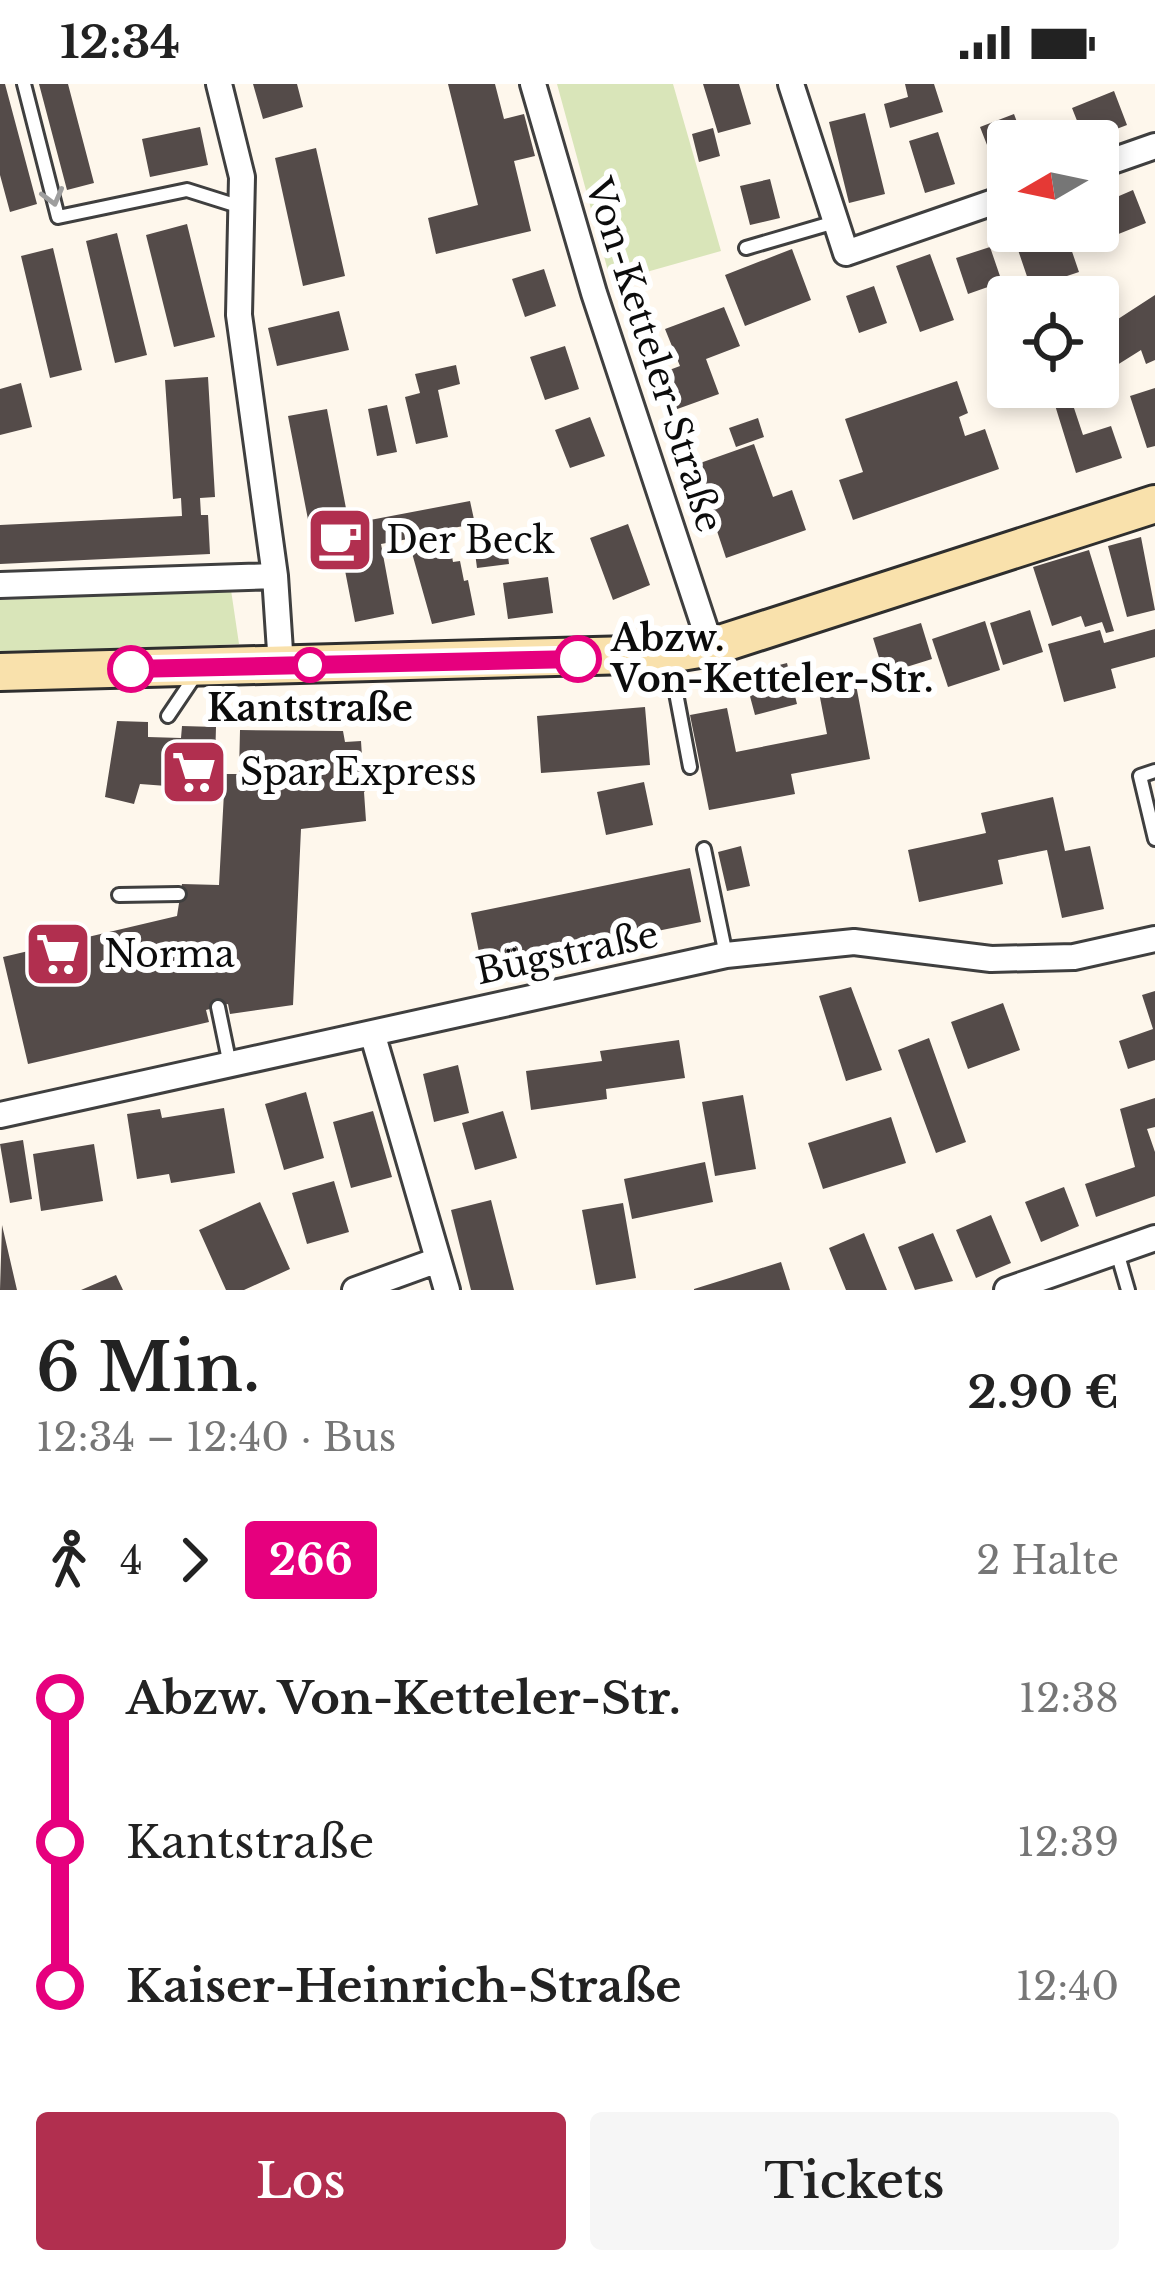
<!DOCTYPE html>
<html lang="de">
<meta charset="utf-8">
<style>
:root{--surface:#fff;--page:#f6f6f6;--text:#222;--muted:#767676;--accent:#b12f4f}
body{margin:0;font-family:"Libre Baskerville",serif;background:var(--page);color:var(--text);height:100vh;display:flex;flex-direction:column;font-size:45px;white-space:nowrap}
*{box-sizing:border-box;margin:0}
p{font-size:39px;color:var(--muted)}
.icon{flex:none;width:66px;height:66px;fill:none;stroke:currentColor;stroke-width:2;stroke-linecap:round;stroke-linejoin:round}
.map{position:relative;height:1206px;overflow:hidden}
.details{display:flex;flex-direction:column;background:var(--surface);flex:1}
.details>*{flex:none}
.badge{padding:0 24px;border-radius:9px;font-size:42px;line-height:78px}
.needle{width:78px;rotate:261deg}
.buttons{position:absolute;left:987px;top:36px;display:grid;gap:24px}
.buttons a{display:grid;place-items:center;width:132px;height:132px;border-radius:12px;background:var(--surface);box-shadow:0 6px 18px #0003;font-size:60px}
.map>.badge{position:absolute;translate:-50% -50%;box-shadow:0 0 0 6px #fff}
.legs{display:flex;align-items:center;gap:18px;height:132px;padding:0 36px;font-size:39px}
.legs p{margin-inline-start:auto}
.headline{display:flex;align-items:center;justify-content:space-between;height:204px;padding:0 36px}
h1{font-size:66px;font-weight:600;line-height:90px}
.button{display:flex;gap:24px;margin-top:auto;padding:24px 36px}
.button a{flex:1;height:138px;border-radius:12px;background:var(--accent);color:#fff;font-size:48px;font-weight:600;line-height:138px;text-align:center}
.button a+a{background:var(--page);color:var(--text)}
ul{padding:0 36px;list-style:none}
li{display:flex;align-items:center;gap:42px;height:144px;font-size:45px}
li i{display:grid;place-items:center;width:18px;height:100%;margin:0 15px;background:currentColor}
li i::after{content:'';width:30px;height:30px;margin:-15px;border:9px solid;border-radius:50%;background:var(--surface)}
li p{margin-inline-start:auto}
li:first-child i{background:linear-gradient(#0000 50%,currentColor 0)}
li:last-child i{background:linear-gradient(currentColor 50%,#0000 0)}
.status{display:flex;justify-content:space-between;align-items:center;height:84px;padding:0 60px;background:var(--surface);direction:ltr}
.status svg{height:33px;fill:currentColor}
.map>svg:first-child{display:block}
</style>
<div class="status"><b>12:34</b><svg viewBox="0 0 49 12"><path d="M0 12V9h3v3zM5 12V6h3v6zM10 12V3h3v9zM15 12V0h3v12zM26 1h20v11H26zM47 4h2v5h-2z"/></svg></div>
<div class="map">
<svg width="1155" height="1206" viewBox="0 0 1155 1206">
<rect width="100%" height="100%" fill="#fef7ec"/>
<path fill="#d9e5b9" d="M557 0H673L721 167 611 198Z
M231 506 239 560 0 572V516Z"/>
<path fill="#544b49" d="M0 0H5L37 120 10 128 0 91Z
M39 0H68L94 99 67 106Z
M253 0H297L303 23 263 35Z
M448 0H495L504 35 524 30 535 72 514 77 531 147 436 170 428 134 478 121Z
M703 0H739L751 40 718 49Z
M905 0H934L943 28 890 44 884 20 908 13Z
M1114 7 1127 41 1085 57 1072 24Z
M865 29 885 110 849 119 829 38Z
M1014 30 1024 57H1008V79L996 84 980 43Z
M200 43 208 81 150 93 142 55Z
M713 44 720 72 699 78 692 50Z
M938 48 955 100 925 109 909 57Z
M316 64 345 192 303 202 275 74Z
M770 95 780 134 750 141 740 102Z
M1133 106 1146 139 1106 155 1098 121Z
M187 140 215 253 174 263 146 151Z
M1053 147H1065L1079 188 1058 195 1061 203 1034 213 1016 160Z
M117 149 147 271 115 279 86 157Z
M990 163 1002 198 968 210 956 174Z
M53 164 82 286 50 294 21 172Z
M792 165 811 216 745 242 725 191Z
M930 170 954 236 920 248 896 182Z
M544 185 556 222 525 233 512 195Z
M874 202 887 239 859 249 846 212Z
M1155 211V276L1146 280 1141 266 1098 293V248Z
M724 223 740 262 706 275 719 310 669 328 656 291 680 282 665 245Z
M339 227 349 266 277 282 268 244Z
M565 262 579 305 545 316 530 273Z
M456 281 460 300 438 306 448 353 416 360 405 313 420 309 415 290Z
M208 293 215 413 200 414 201 431H208L210 470 0 480V441L182 432 181 414 173 415 165 296Z
M957 297 968 329 959 333 965 352 985 345 999 385 853 436 839 396 863 388 845 335Z
M21 299 32 343 0 351V305Z
M1020 303H1064V304L1024 317Z
M1155 304V362L1147 364 1130 312Z
M1070 312 1083 351 1111 342 1122 374 1076 389 1054 318Z
M387 321 397 368 377 372 368 325Z
M327 325 349 440 470 417 475 440 447 445 453 478 460 477 464 497 468 496 475 531 432 540 408 455 381 460 394 530 355 538 342 471 330 473 325 448 311 451 288 332Z
M590 333 605 372 570 384 555 346Z
M758 334 764 353 736 363 729 344Z
M754 360 773 413 792 406 806 446 726 474 711 429 702 432 686 384Z
M628 440 650 501 613 516 590 454Z
M1141 453 1155 526 1127 533 1108 462Z
M506 457 509 480 477 484 474 461Z
M1089 466 1114 547 1106 549 1102 538 1085 543 1081 532 1052 542 1033 483Z
M548 493 553 529 508 535 503 499Z
M1030 526 1043 568 1003 581 990 539Z
M985 537 1000 586 948 603 932 555Z
M921 539 932 575 884 590 873 554Z
M1155 545V573L1111 585 1116 604 1064 618 1048 560 1100 546 1104 559Z
M787 579 797 620 755 631 744 590Z
M854 590 870 675 791 690 795 710 709 726 690 631 727 624 736 668 827 650 817 598Z
M645 623 650 681 541 689 537 632Z
M117 637 148 638V653L181 654 182 642 216 643 214 713 180 712V703L140 700 134 720 105 713Z
M240 646 343 647 345 658 361 657 363 688 373 699 364 708 366 737 301 745 293 921 230 930 228 920 206 926 209 938 28 980 3 873 177 832 182 800 219 801 225 690H239Z
M644 698 653 741 606 751 597 708Z
M1053 713 1065 767 1090 762 1104 825 1062 834 1047 766 998 776 1003 800 919 818 908 766 986 749 981 729Z
M741 762 750 802 727 807 718 768Z
M690 784 701 838 482 883 471 829Z
M851 903 882 986 846 997 819 912Z
M1155 907V976L1128 985 1119 957 1153 945 1142 911Z
M1003 919 1020 966 968 985 951 938Z
M929 954 966 1058 936 1069 898 966Z
M679 956 685 994 606 1005 607 1015 531 1026 526 987 602 977 600 967Z
M458 981 469 1029 434 1038 423 990Z
M306 1008 324 1074 284 1086 265 1020Z
M743 1011 756 1085 715 1092 702 1018Z
M1155 1014V1043L1147 1045 1155 1068V1112L1096 1133 1085 1100 1135 1083 1120 1025Z
M224 1024 235 1089 171 1099 169 1090 137 1095 127 1030 160 1025 162 1034Z
M373 1027 392 1093 351 1104 333 1038Z
M503 1027 517 1074 475 1086 462 1039Z
M891 1033 906 1079 823 1105 808 1059Z
M23 1056 32 1115 10 1119 0 1060Z
M94 1060 103 1117 41 1127 33 1070Z
M705 1078 713 1118 632 1135 624 1095Z
M334 1097 349 1148 307 1160 292 1109Z
M1064 1103 1079 1142 1041 1158 1025 1118Z
M491 1116 514 1206H471L451 1126Z
M260 1118 290 1185 244 1206H226L199 1146Z
M623 1119 636 1194 596 1201 582 1126Z
M991 1131 1011 1179 976 1194 956 1146Z
M2 1141 17 1206H0Z
M864 1149 887 1206H846L829 1164Z
M933 1149 953 1197 915 1206 898 1163Z
M781 1178 790 1206H694V1205Z
M116 1191 123 1206H81Z"/>
<g fill="none" stroke-linecap="round" stroke-linejoin="round">
<defs>
<path id="lane" d="M24 0 58 133 187 106 241 123
M746 164 835 138
M669 572 690 683
M168 632 197 589
M1155 687 1140 692 1155 755
M704 765 726 871
M119 811 179 810
M218 923 230 981
M1117 1168 1128 1206"/>
<path id="street" d="M219 0 242 93 239 231 275 492 281 582
M533 0 594 209 711 563
M791 0 846 169 1008 113
M1098 82 1155 62
M0 501 275 492
M373 952 447 1206
M0 1031 726 871 854 858 991 875 1074 873 1155 855
M355 1206 438 1176
M1007 1206 1155 1154"/>
<path id="secondary" d="M0 588 669 570 711 563 1155 420"/>
</defs>
<use href="#lane" stroke="#3f3f3f" stroke-width="18"/>
<use href="#street" stroke="#3f3f3f" stroke-width="30"/>
<use href="#secondary" stroke="#2e2e2e" stroke-width="42"/>
<use href="#lane" stroke="#fff" stroke-width="12"/>
<use href="#street" stroke="#fff" stroke-width="24"/>
<use href="#secondary" stroke="#f9e1ac" stroke-width="36"/>
</g>
<defs><path id="oneway-chevron" d="M-2-3.5L2.5 0L-2 3.5" fill="none" stroke-width="1.6" stroke-linecap="round" stroke-linejoin="round" transform="scale(3)"/></defs>
<use stroke="#9e9e9e" href="#oneway-chevron" transform="translate(53 113) rotate(75)"/>
<g fill="none" stroke-linecap="round" stroke-linejoin="round">
<defs>
<path id="line-1" d="M131 585 578 575"/>
</defs>
<use href="#line-1" stroke="#fff" stroke-width="27"/>
<use href="#line-1" stroke="#e6007e" stroke-width="18"/>
</g>
<defs>
<symbol id="cafe-square" viewBox="-11 -11 22 22"><rect x="-9" y="-9" width="18" height="18" rx="4" fill="#b12f4f" stroke="#fff"/><path d="M-5.5-4.5H6V0H3Q3 3.5 0 3.5H-2.5Q-5.5 3.5-5.5 0ZM3-3.2v2h1.7v-2ZM-6 4.5H4V6H-6Z" fill="#fff"/></symbol>
<symbol id="supermarket-square" viewBox="-11 -11 22 22"><rect x="-9" y="-9" width="18" height="18" rx="4" fill="#b12f4f" stroke="#fff"/><path d="M-6-5.5h2.5l.6 2H6L4.5 2H-2.5L-4.4-4H-6ZM-1.5 3.2a1.3 1.3 0 1 0 .1 0ZM3 3.2a1.3 1.3 0 1 0 .1 0Z" fill="#fff"/></symbol>
</defs>
<g fill-rule="evenodd">
<use href="#cafe-square" x="302" y="418" width="76" height="76"/>
<use href="#supermarket-square" x="156" y="650" width="76" height="76"/>
<use href="#supermarket-square" x="20" y="832" width="76" height="76"/>
</g>
<g fill="#fff" stroke="#e6007e" stroke-width="6">
<circle cx="578" cy="575" r="21"/>
<circle cx="310" cy="581" r="15"/>
<circle cx="131" cy="585" r="21"/>
</g>
<g text-anchor="middle" dominant-baseline="central" stroke-width="12" stroke-linejoin="round" paint-order="stroke">
<g font-size="36" fill="#0c0c0c" stroke="#fff">
<text transform="translate(654 271) rotate(72)">Von-Ketteler-Straße</text>
<text transform="translate(567 869) rotate(-12)">Bügstraße</text>
</g>
<g font-size="36" fill="#0c0c0c" stroke="#fff" text-anchor="start">
<text x="386" y="456">Der Beck</text>
<text x="240" y="688">Spar Express</text>
<text x="104" y="870">Norma</text>
</g>
<g font-size="36" font-weight="bold" fill="#0c0c0c" stroke="#fff" text-anchor="start">
<text x="611" y="554">Abzw.<tspan x="611" dy="41">Von-Ketteler-Str.</tspan></text>
<text x="310" y="624" text-anchor="middle">Kantstraße</text>
</g>
</g>
</svg>
<div class="buttons">
<a><svg class="needle" viewBox="-14 -14 28 28"><path d="M0-13l5 13h-10z" fill="#e53935"/><path d="M0 13l5-13h-10z" fill="#767676"/></svg></a>
<a><svg class="icon" aria-label="locate" viewBox="0 0 24 24"><circle cx="12" cy="12" r="6"/><path d="M12 2v4M12 18v4M2 12h4M18 12h4"/></svg></a>
</div>
</div>
<section class="details">
<div class="headline"><div><h1>6 Min.</h1><p>12:34 – 12:40 · Bus</p></div><b>2.90 €</b></div>
<div class="legs"><svg class="icon" aria-label="walk" viewBox="0 0 24 24"><circle cx="13" cy="4" r="2"/><path d="M13 8l-2 6 4 7M11 14l-3 7M7 12l3-4h3l4 4"/></svg>4<svg class="icon" aria-label="forward" viewBox="0 0 24 24"><path d="M9 5l7 7-7 7"/></svg><b class="badge" style="background:#e6007e;color:#fff">266</b><p>2 Halte</p></div>
<ul>
<li><i style="color:#e6007e"></i><b>Abzw. Von-Ketteler-Str.</b><p>12:38</p></li>
<li><i style="color:#e6007e"></i><span>Kantstraße</span><p>12:39</p></li>
<li><i style="color:#e6007e"></i><b>Kaiser-Heinrich-Straße</b><p>12:40</p></li>
</ul>
<div class="button"><a>Los</a><a>Tickets</a></div>
</section>
